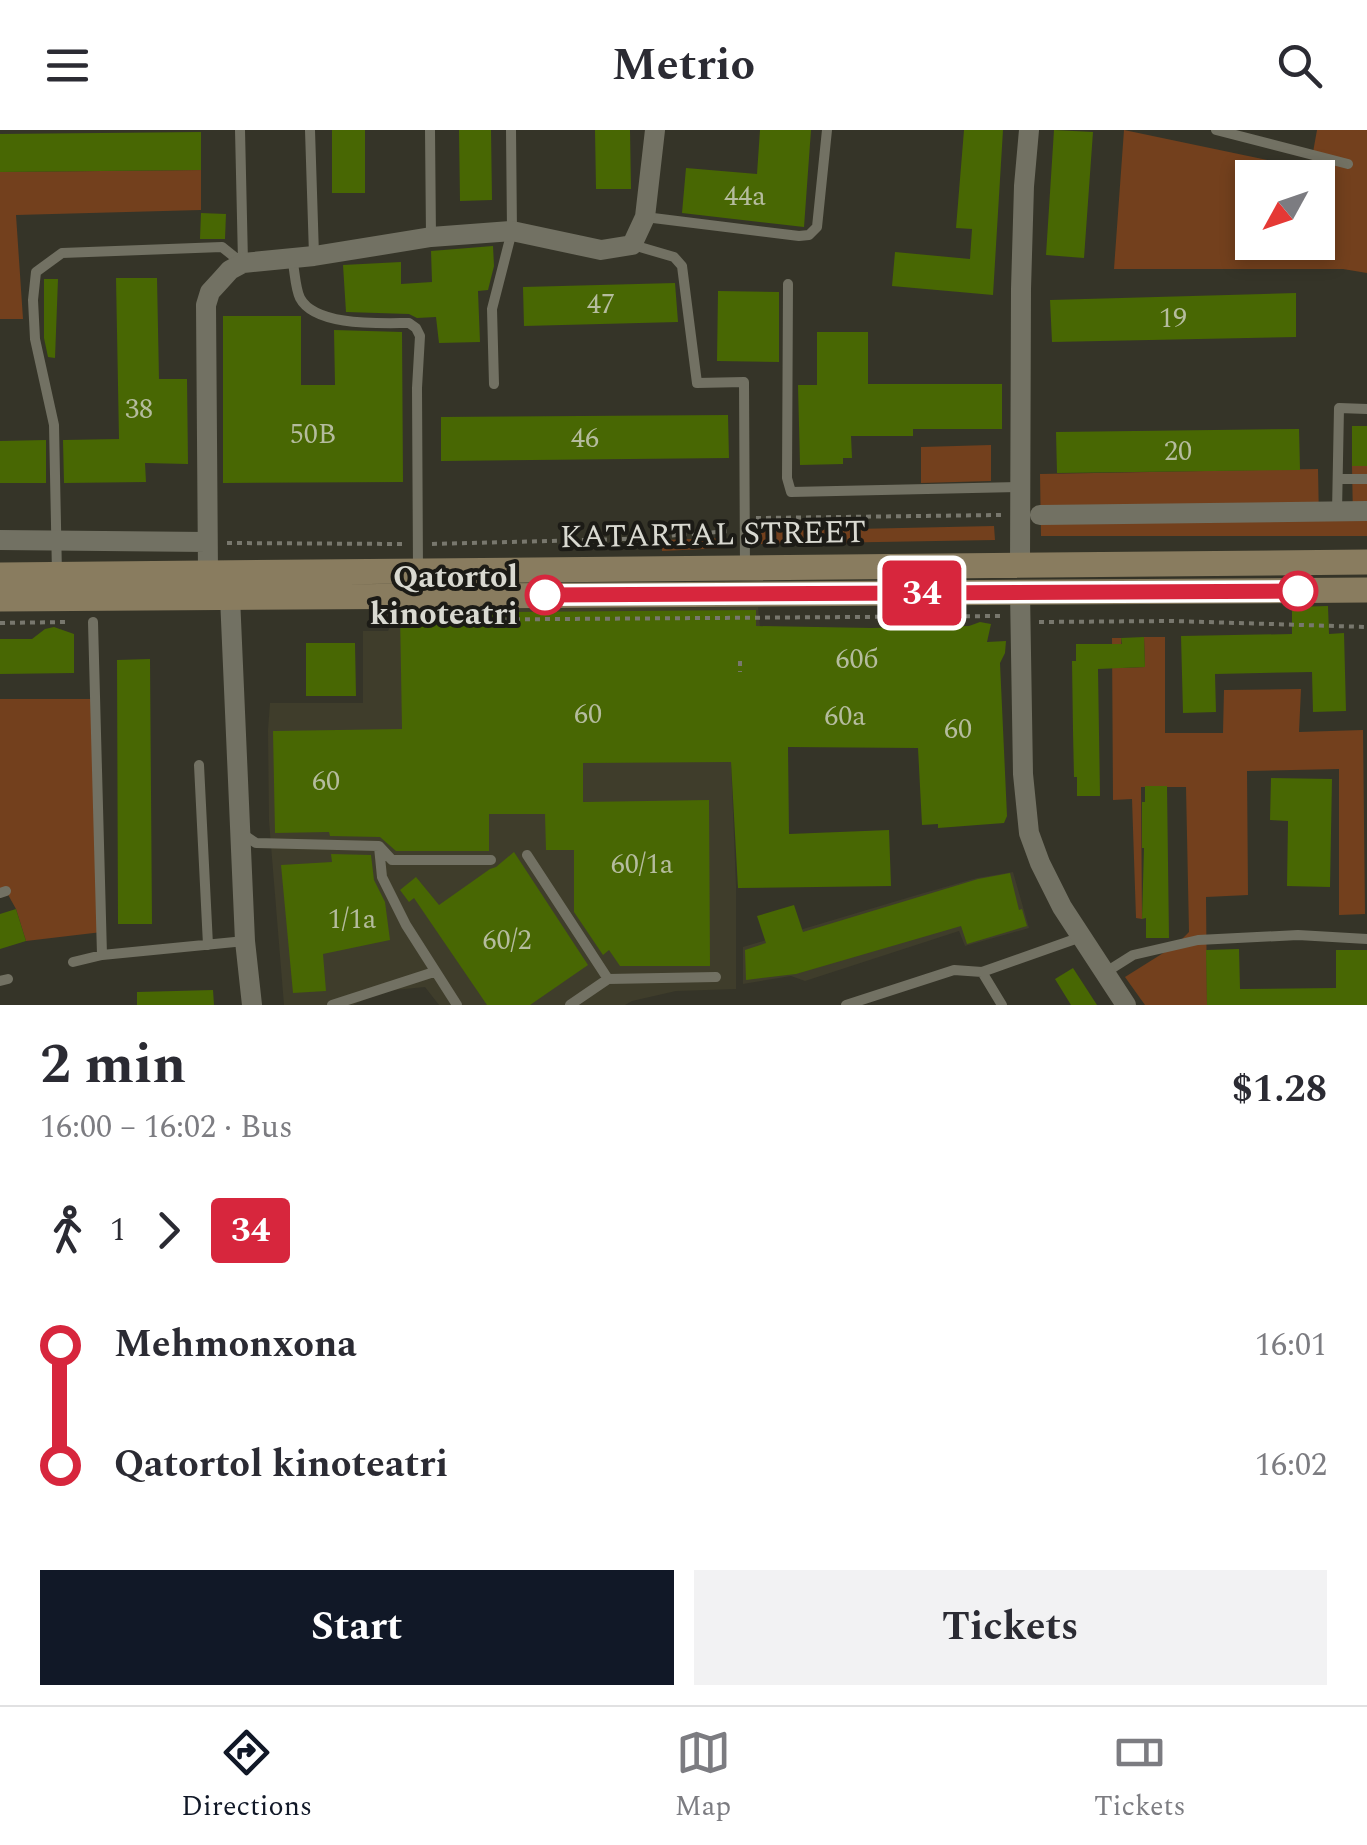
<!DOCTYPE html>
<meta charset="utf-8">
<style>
:root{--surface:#fff;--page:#f2f2f3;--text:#2b2b33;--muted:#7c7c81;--line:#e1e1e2;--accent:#111827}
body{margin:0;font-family:Spectral,serif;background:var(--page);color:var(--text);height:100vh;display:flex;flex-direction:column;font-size:38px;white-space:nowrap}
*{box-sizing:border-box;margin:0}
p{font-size:32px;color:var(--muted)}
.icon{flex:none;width:55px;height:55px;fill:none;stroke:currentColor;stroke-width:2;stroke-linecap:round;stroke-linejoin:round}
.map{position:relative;height:875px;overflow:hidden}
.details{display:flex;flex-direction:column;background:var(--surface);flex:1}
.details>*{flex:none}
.badge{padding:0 20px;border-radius:8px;font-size:35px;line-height:65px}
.needle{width:65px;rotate:230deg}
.buttons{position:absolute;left:1235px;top:30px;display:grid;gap:20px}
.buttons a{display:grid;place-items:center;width:100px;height:100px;border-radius:0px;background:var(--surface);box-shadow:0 5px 15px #0003;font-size:50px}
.map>.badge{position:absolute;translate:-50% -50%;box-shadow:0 0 0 5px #fff}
.legs{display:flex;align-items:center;gap:15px;height:110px;padding:0 40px;font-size:32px}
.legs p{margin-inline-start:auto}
.summary{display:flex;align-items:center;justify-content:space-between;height:170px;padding:0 40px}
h1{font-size:55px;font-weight:700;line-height:75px}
.cta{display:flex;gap:20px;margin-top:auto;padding:20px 40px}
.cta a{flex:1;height:115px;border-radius:0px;background:var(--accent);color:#fff;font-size:40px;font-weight:700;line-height:115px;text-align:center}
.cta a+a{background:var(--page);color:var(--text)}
ul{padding:0 40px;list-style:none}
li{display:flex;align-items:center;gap:35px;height:120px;font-size:38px}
li i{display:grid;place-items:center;width:15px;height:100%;margin:0 12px;background:currentColor}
li i::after{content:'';width:25px;height:25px;margin:-12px;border:8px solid;border-radius:50%;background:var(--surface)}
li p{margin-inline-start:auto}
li:first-child i{background:linear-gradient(#0000 50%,currentColor 0)}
li:last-child i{background:linear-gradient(currentColor 50%,#0000 0)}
header{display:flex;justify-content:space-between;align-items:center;height:130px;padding:0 40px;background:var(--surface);font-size:45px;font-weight:700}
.dock{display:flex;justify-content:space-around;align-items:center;height:140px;border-top:2px solid var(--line);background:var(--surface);font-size:28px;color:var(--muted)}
.dock a{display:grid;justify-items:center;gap:5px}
.dock .on{color:var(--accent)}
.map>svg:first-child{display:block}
</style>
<header><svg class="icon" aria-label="menu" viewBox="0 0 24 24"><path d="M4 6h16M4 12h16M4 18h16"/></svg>Metrio<svg class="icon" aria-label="search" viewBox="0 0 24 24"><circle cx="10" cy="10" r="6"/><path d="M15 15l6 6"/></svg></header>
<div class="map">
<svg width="1367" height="875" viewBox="0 0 1367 875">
<rect width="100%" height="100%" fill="#353428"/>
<path fill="#3f3d2b" d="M758 477 760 497 731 633 736 756V859L676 861 632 871 625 875H439L425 857 384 861 353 875H284L269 691 268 600 270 573H363V501H388L399 479Z
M1013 742 1029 798 965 816 959 801 805 851 791 846 743 854V817L917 765 977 748Z"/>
<path fill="#73401d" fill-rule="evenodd" d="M1124 0 1310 39 1317 0H1367V143L1343 139H1114ZM1252 48H1318V112H1252Z
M201 40V80L16 85 23 189H0V42Z
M991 315V351L921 353V317Z
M1352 336H1367V406H1041L1040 344 1318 339 1319 390 1353 389Z
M994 396 995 410 761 414 759 401Z
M723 408 724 418 662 421V410Z
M1144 507H1165V603H1223L1224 560 1301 559 1299 602 1363 600 1365 784 1339 785V639L1247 641 1248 765 1206 767 1207 875H1145L1125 847 1176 815 1189 802 1186 657H1141L1142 789 1136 788 1132 669 1113 670 1112 508H1121L1123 538 1145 537Z
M0 569H92L102 802 26 811 16 779 6 761 0 763Z"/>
<path fill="#486703" d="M332 0H365V63H332Z
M459 0H491L492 70 460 71Z
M595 0H630L631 59H596Z
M760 0H811L804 97 682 83 686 38 757 44Z
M964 0H1003L993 165 892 156 895 122 970 129 972 99 956 98Z
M1054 0 1093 2 1084 128 1046 125Z
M201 2V40L0 42V4Z
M201 83 226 84 225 109H200Z
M493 116 494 136 488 160 478 161 480 212 439 213 436 187 417 188 409 184 346 182 343 135 401 132V154L432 152 431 121Z
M116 148H157L159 249H187L188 334 145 333 146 352 64 353 63 310 119 309Z
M44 149H58L55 228 48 227 44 208Z
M675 153 678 192 524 196 523 157Z
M718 161 779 162V232L717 231Z
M1296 163V207L1052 212 1050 170Z
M223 186H301V255H335L334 200 402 202 403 352 223 353Z
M817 202H868V254H1002V299H913V306H851L852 328H843V334L800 335 798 255H817Z
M728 285 729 328 441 331V287Z
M1352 296H1367V336H1352Z
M1299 299 1300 340 1057 343 1056 302Z
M46 310V353H0V311Z
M1328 476 1329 504 1344 503 1346 581 1313 582 1312 542 1215 544 1216 582 1183 583 1181 506 1292 504V477Z
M756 480V496L872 498 969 496 980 492 991 494 987 512 1006 511 1005 523 1000 533 1007 686 1004 693 938 698V694L922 695 918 618 788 617 789 704 889 700 891 756 738 758 731 632 583 633V672L709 670 710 836H620L609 820 603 825 574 782V720H546L545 684H489V721H396L380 707 330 706 329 702 275 703 273 601 402 599 400 483Z
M54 497 74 504V543L0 544V509H32L45 499Z
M1144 507 1145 537 1098 539 1100 666H1077V647H1074L1073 601 1072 531H1076V514H1122L1121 508Z
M306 513H355L356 566H306Z
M150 529 152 794H118L117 530Z
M1271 648 1332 649 1330 757 1287 756 1288 691 1270 690Z
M1145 656H1167L1169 808H1146V788L1142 789 1144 718H1142V672H1145Z
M514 722 588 835 530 875H487L414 768 409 772 400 760 416 747 439 775 490 739 496 737Z
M331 724 371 725 374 750 385 772 390 810 323 824 326 861 293 863 281 735 332 732Z
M1010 743 1019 780 1022 779 1027 796 967 814 961 796 796 844 746 850 745 820 766 813 757 786 794 775 803 802 978 749Z
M16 779 26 811 0 819V784Z
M1239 819 1240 859 1336 858V820H1367V875H1207L1206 820Z
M1073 838 1097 875H1071L1055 849Z
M213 860 214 875H137V862Z"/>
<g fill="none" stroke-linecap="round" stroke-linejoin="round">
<path stroke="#78776d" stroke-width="4" stroke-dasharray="5 5" stroke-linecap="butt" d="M756 388 1001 385
M227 413 402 414
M432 414 625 409 731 401
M415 490 1000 486
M1039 492 1173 491 1367 497
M0 493 65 492
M740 531V542"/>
<path stroke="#727163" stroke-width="10" d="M240 0 243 132
M310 0 314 125
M430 0 431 107
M1216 0 1348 34
M645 87 799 106 809 105 817 97 827 0
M633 115 674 127 682 136 697 253 744 252 745 438
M292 128C295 141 295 158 300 168 315 197 382 193 409 193L416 198 420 206 417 258 418 440
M788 154 787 348 791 362 1020 357
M494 254 492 179 512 101 511 0
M1338 349H1367
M1337 382 1339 278 1367 279
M57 444 54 295 35 209 33 170 36 142 62 123 222 117 242 133
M93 492 102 825
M199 635 208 815
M241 703 256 713 379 716 392 730H491
M379 717 382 747 406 795 457 875
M527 725 608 849
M0 763 6 761
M73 832 102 825 245 811
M982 842 1002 875
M1106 842 1133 825 1198 810 1298 805 1367 809
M0 851 8 849
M332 875 434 842
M570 875 608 849 716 847
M846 875 954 840 982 842 1081 807"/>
<path stroke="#727163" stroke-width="20" d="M1040 385 1367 381
M0 410 207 412
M1020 435 1021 159 1024 56 1029 0
M208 443 206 175 210 162 221 150 230 140 243 133 314 126 431 107 512 101 601 120 632 115 645 87 655 0
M1020 462 1023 644 1029 703 1040 733 1062 777 1126 875
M230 467 245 811 252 875"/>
<path stroke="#897c5f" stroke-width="25" d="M0 445 1367 432
M0 469 1367 460"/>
</g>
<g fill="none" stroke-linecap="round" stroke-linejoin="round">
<defs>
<path id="line-1" d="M545 465 1298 461"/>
</defs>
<use href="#line-1" stroke="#fff" stroke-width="22"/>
<use href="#line-1" stroke="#d7263d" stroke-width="15"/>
</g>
<g fill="#fff" stroke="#d7263d" stroke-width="5">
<circle cx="1298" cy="461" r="18"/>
<circle cx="545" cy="465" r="18"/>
</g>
<g text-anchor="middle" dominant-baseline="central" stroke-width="8" stroke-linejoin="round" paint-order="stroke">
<g font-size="28" fill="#b5bc9e">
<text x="745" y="66">44a</text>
<text x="601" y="174">47</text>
<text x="1173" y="188">19</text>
<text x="139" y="279">38</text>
<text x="313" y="304">50В</text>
<text x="585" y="308">46</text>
<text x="1178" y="321">20</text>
<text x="857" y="529">60б</text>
<text x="588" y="584">60</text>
<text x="845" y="586">60a</text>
<text x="958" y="599">60</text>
<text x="326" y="651">60</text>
<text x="642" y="734">60/1a</text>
<text x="352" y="789">1/1a</text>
<text x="507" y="810">60/2</text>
</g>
<g font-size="32" fill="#d9d9d1" stroke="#1c1b16">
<text transform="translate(713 405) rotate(-1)">KATARTAL STREET</text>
</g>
<g font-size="32" font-weight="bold" fill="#d9d9d1" stroke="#1c1b16" text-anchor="end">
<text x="518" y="447">Qatortol<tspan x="518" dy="37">kinoteatri</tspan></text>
</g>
</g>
</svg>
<div class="buttons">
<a><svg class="needle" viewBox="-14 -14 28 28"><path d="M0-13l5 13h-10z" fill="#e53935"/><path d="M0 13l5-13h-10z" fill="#7c7c81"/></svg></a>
</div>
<b class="badge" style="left:922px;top:463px;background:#d7263d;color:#fff">34</b>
</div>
<section class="details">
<div class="summary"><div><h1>2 min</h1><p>16:00 – 16:02 · Bus</p></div><b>$1.28</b></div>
<div class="legs"><svg class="icon" aria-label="walk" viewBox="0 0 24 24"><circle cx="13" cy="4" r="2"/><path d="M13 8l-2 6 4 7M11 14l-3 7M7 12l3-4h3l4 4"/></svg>1<svg class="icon" aria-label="forward" viewBox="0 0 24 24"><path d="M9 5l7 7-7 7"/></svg><b class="badge" style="background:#d7263d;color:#fff">34</b></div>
<ul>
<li><i style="color:#d7263d"></i><b>Mehmonxona</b><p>16:01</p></li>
<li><i style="color:#d7263d"></i><b>Qatortol kinoteatri</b><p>16:02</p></li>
</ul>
<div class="cta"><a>Start</a><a>Tickets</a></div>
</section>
<nav class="dock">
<a class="on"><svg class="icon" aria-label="directions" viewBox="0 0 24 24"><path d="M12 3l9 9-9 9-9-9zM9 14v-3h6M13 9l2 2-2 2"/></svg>Directions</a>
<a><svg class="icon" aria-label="map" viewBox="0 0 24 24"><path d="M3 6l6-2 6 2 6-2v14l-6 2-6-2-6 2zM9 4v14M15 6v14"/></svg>Map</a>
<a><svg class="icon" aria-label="tickets" viewBox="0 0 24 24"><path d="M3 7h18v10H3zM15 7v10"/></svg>Tickets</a>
</nav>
